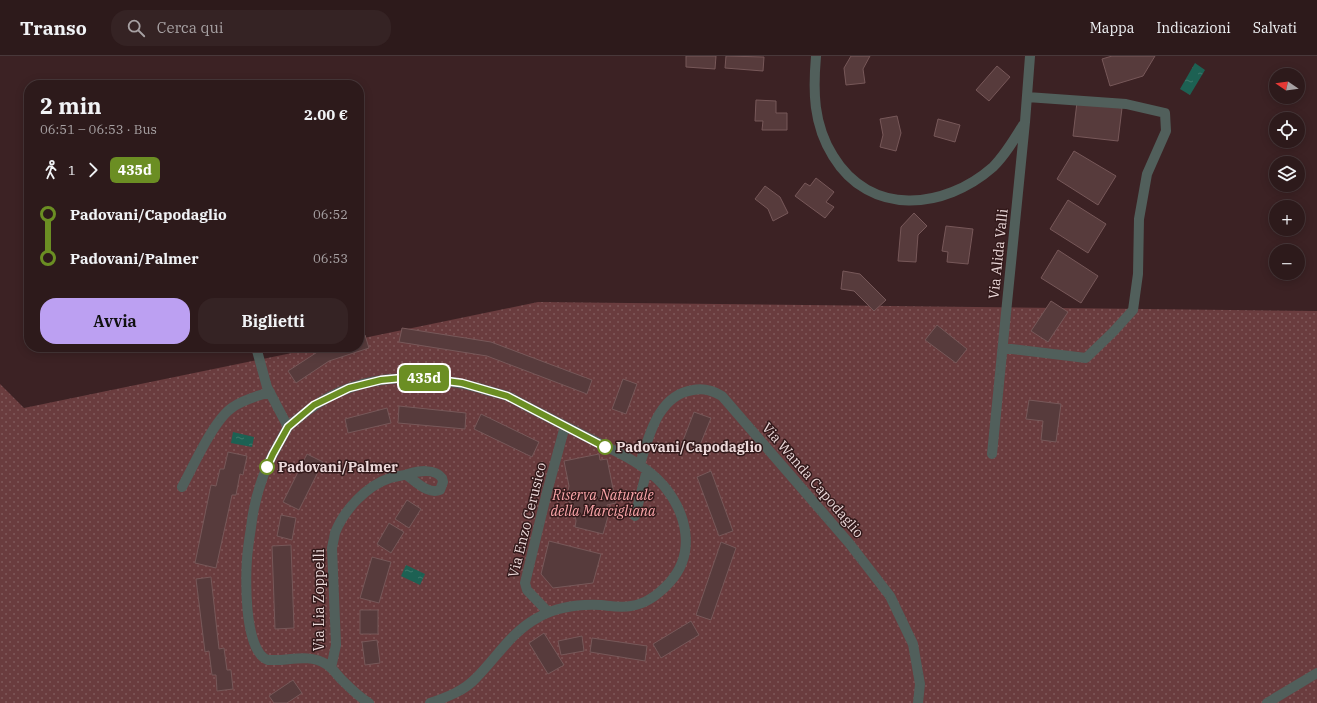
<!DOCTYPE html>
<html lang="it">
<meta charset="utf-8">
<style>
:root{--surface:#2d1a1b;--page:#352324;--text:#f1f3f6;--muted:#a7a1a3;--line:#48383a;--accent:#bca0f2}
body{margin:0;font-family:"IBM Plex Serif",serif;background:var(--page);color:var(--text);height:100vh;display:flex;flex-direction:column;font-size:15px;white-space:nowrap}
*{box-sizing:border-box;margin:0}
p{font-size:13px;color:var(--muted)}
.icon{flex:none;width:22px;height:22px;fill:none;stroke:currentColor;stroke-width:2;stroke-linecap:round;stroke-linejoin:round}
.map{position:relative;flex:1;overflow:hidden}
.details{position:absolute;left:24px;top:24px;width:340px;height:272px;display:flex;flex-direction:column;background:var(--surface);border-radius:16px;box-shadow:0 2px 10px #0003,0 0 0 1px var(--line)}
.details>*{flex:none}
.badge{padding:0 8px;border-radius:6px;font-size:14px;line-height:26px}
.needle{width:26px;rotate:283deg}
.tools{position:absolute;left:1269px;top:12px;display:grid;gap:8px}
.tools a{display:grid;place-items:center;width:36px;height:36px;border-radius:50%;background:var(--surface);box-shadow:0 2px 10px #0003,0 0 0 1px var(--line);font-size:20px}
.map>.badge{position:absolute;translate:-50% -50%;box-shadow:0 0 0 2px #fff}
.legs{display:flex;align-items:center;gap:6px;height:44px;padding:0 16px;font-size:13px}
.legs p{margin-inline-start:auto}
.summary{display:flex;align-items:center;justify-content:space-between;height:68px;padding:0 16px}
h1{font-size:22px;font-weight:800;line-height:30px}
.action{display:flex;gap:8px;margin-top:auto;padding:8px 16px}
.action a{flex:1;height:46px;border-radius:16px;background:var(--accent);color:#111;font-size:16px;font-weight:800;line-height:46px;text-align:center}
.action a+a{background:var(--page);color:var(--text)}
ul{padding:0 16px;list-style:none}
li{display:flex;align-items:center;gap:14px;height:44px;font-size:15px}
li i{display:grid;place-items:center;width:6px;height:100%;margin:0 5px;background:currentColor}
li i::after{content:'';width:10px;height:10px;margin:-5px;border:3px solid;border-radius:50%;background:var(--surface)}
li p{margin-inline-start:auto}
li:first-child i{background:linear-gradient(#0000 50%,currentColor 0)}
li:last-child i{background:linear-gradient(currentColor 50%,#0000 0)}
header{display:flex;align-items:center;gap:24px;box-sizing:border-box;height:56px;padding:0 20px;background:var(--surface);border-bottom:1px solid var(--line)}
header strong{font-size:19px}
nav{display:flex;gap:22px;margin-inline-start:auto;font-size:14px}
.search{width:280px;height:36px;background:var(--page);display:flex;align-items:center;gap:10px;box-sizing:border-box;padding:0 14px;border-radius:16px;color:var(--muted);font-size:15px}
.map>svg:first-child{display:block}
</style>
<header>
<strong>Transo</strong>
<div class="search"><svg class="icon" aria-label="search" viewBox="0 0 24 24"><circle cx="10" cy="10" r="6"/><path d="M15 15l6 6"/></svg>Cerca qui</div>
<nav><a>Mappa</a><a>Indicazioni</a><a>Salvati</a></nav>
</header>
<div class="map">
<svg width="1317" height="647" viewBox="0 0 1317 647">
<defs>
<pattern id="park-dots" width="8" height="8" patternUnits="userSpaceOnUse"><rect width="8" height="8" fill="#6a3c3e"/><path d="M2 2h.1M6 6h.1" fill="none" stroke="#7f5859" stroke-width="1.8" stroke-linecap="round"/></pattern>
<pattern id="water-ripples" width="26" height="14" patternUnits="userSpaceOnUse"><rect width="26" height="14" fill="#1d6153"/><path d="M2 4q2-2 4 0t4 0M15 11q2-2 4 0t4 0" fill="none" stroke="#3e776b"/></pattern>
</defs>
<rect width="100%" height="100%" fill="#3c2224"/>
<path fill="url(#park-dots)" d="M538 246 1317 255V647H0V328L24 352 321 291H359V283Z"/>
<path fill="url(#water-ripples)" d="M1195 7 1205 14 1190 39 1180 33Z
M233 376 254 381 252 391 231 387Z
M406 509 425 518 420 529 401 520Z"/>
<path fill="#573b3c" stroke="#775859" d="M686 0H716L715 13 686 11Z
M726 0 764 1 763 15 725 12Z
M851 0H870L863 13 865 27 846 29 844 12Z
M1112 0H1155L1143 20 1110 30 1102 3Z
M997 10 1010 21 989 45 976 34Z
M756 44 776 45V57H787V74H762L763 65H755Z
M1077 46 1122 52 1118 85 1073 80Z
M897 60 901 77 896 95 880 91 883 79 880 63Z
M938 63 960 69 955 86 934 80Z
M1074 95 1116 120 1098 149 1057 123Z
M816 122 834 136 826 146 834 151 825 162 795 140 805 127 810 130Z
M765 130 780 141 788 157 773 165 768 153 755 143Z
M1068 144 1106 168 1088 197 1050 173Z
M914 157 927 170 918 179 916 206 898 205 901 171Z
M946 170 973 173 968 208 947 206 948 196 942 195Z
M1058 194 1098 220 1081 247 1041 222Z
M843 215 860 218 886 244 874 255 854 235 841 233Z
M1051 245 1068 256 1048 286 1031 275Z
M937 269 967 293 956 307 925 284Z
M402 272 491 286 592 324 587 338 487 300 399 286Z
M365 279 369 292 329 305 296 327 288 315 322 293 328 291H359V281Z
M623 323 637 328 626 358 612 353Z
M1029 344 1061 348 1056 386 1041 384 1043 365 1026 363Z
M399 350 466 357 465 373 398 367Z
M387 352 391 367 348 377 345 363Z
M694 356 711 362 698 394 682 387Z
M481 358 539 386 532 401 474 373Z
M228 396 247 400 243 419 240 418 236 439H232L216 512 195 507 211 429 216 430 220 413H224Z
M307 398 323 406 299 454 283 446Z
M599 398 600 404 607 403 616 447 607 449 609 457 603 478 575 471 576 465 573 448 569 446 567 440 569 430 564 405Z
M711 415 733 475 719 480 697 421Z
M407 444 421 453 409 472 395 463Z
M281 459 296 462 292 484 277 480Z
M389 467 404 476 391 497 377 488Z
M549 485 601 498 593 527 553 532 541 518Z
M721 486 736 492 711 564 696 559Z
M291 489 294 572 275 573 272 490Z
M372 501 391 506 379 547 360 542Z
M211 521 219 593 224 592 227 614H231L233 633 217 635 216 619H212L209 595 205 596 196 523Z
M360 554H378V578H360Z
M691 565 699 579 661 602 653 588Z
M544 577 564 609 548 618 529 587Z
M582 580 584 595 561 599 558 585Z
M592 582 647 590 645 605 590 596Z
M377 584 380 607 365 609 362 586Z
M293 624 302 637 287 647H274L269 640Z"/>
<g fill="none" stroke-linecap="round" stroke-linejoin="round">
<path stroke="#515f5b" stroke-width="10" d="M816 0C813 35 813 68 833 100 870 161 944 154 993 111 1005 99 1014 84 1023 69
M256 291 267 331 288 371
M1003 292 1086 302 1113 276 1133 254 1138 218 1139 163 1147 118 1166 75 1165 57 1126 48 1027 41
M992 398 1025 66 1030 0
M640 408C649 380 658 339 693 334 704 332 712 334 722 340L849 487 890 540 913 588 920 628 918 647
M182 431C193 411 214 363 233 351 244 343 258 340 270 336
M635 460 647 414
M548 556 527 534 525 527 547 436 565 370
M331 612 336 589 332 492C333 487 334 482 335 477 344 454 366 430 390 422 396 420 402 420 408 418 418 415 435 412 442 422L443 426 440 434C428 439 416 425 406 419
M369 647C359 641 350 632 342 624 337 619 332 611 326 608 312 599 295 603 280 604 279 604 269 604 268 604 243 596 245 514 248 493 249 483 251 473 252 464 256 436 265 411 279 387 282 382 285 376 288 371 291 367 297 364 301 360 352 317 417 315 479 332 488 335 498 337 507 340 514 343 521 347 528 351 544 359 559 367 575 375 606 392 641 403 664 430 687 458 696 497 670 526 660 537 646 548 631 550 621 552 611 550 601 549 580 548 557 551 539 561 512 575 497 601 476 622 464 635 447 641 430 647
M1267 647 1317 617"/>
</g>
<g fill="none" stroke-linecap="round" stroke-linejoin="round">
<defs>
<path id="line-1" d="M267 411 273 398 288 371 314 349 349 332 381 324 402 322H423L462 327 507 340 605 391"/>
</defs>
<use href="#line-1" stroke="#fff" stroke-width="9"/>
<use href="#line-1" stroke="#6b8e23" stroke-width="6"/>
</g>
<g fill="#fff" stroke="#6b8e23" stroke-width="2">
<circle cx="605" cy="391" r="7"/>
<circle cx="267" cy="411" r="7"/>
</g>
<g text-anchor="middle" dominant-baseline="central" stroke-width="3" stroke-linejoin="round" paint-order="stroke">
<g font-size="14" fill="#ecd9da" stroke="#32191a">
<text transform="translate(998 198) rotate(-84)">Via Alida Valli</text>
<text transform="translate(813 424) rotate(49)">Via Wanda Capodaglio</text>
<text transform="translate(527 464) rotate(-76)">Via Enzo Cerusico</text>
<text transform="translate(319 544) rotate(-90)">Via Lia Zoppelli</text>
</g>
<g font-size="14" font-weight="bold" fill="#ecd9da" stroke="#32191a" text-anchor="start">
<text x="616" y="391">Padovani/Capodaglio</text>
<text x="278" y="411">Padovani/Palmer</text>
</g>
<g font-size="14" font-style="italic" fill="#fca6aa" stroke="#32191a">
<text x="603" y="439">Riserva Naturale<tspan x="603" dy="16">della Marcigliana</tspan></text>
</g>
</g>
</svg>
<div class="tools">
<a><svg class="needle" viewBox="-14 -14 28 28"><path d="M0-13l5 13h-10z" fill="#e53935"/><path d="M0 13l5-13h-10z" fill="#a7a1a3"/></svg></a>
<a><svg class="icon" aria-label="locate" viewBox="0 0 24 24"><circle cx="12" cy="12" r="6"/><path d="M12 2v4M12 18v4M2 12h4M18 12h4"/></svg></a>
<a><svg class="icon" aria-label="layers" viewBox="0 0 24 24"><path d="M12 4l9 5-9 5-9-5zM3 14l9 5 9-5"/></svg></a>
<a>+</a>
<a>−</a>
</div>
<b class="badge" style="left:424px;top:322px;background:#6b8e23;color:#fff">435d</b>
<section class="details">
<div class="summary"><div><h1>2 min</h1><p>06:51 – 06:53 · Bus</p></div><b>2.00 €</b></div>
<div class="legs"><svg class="icon" aria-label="walk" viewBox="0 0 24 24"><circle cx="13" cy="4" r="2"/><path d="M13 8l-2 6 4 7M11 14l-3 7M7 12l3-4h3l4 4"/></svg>1<svg class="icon" aria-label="forward" viewBox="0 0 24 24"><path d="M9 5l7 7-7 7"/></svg><b class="badge" style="background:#6b8e23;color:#fff">435d</b></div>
<ul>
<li><i style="color:#6b8e23"></i><b>Padovani/Capodaglio</b><p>06:52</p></li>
<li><i style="color:#6b8e23"></i><b>Padovani/Palmer</b><p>06:53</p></li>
</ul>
<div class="action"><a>Avvia</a><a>Biglietti</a></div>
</section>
</div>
